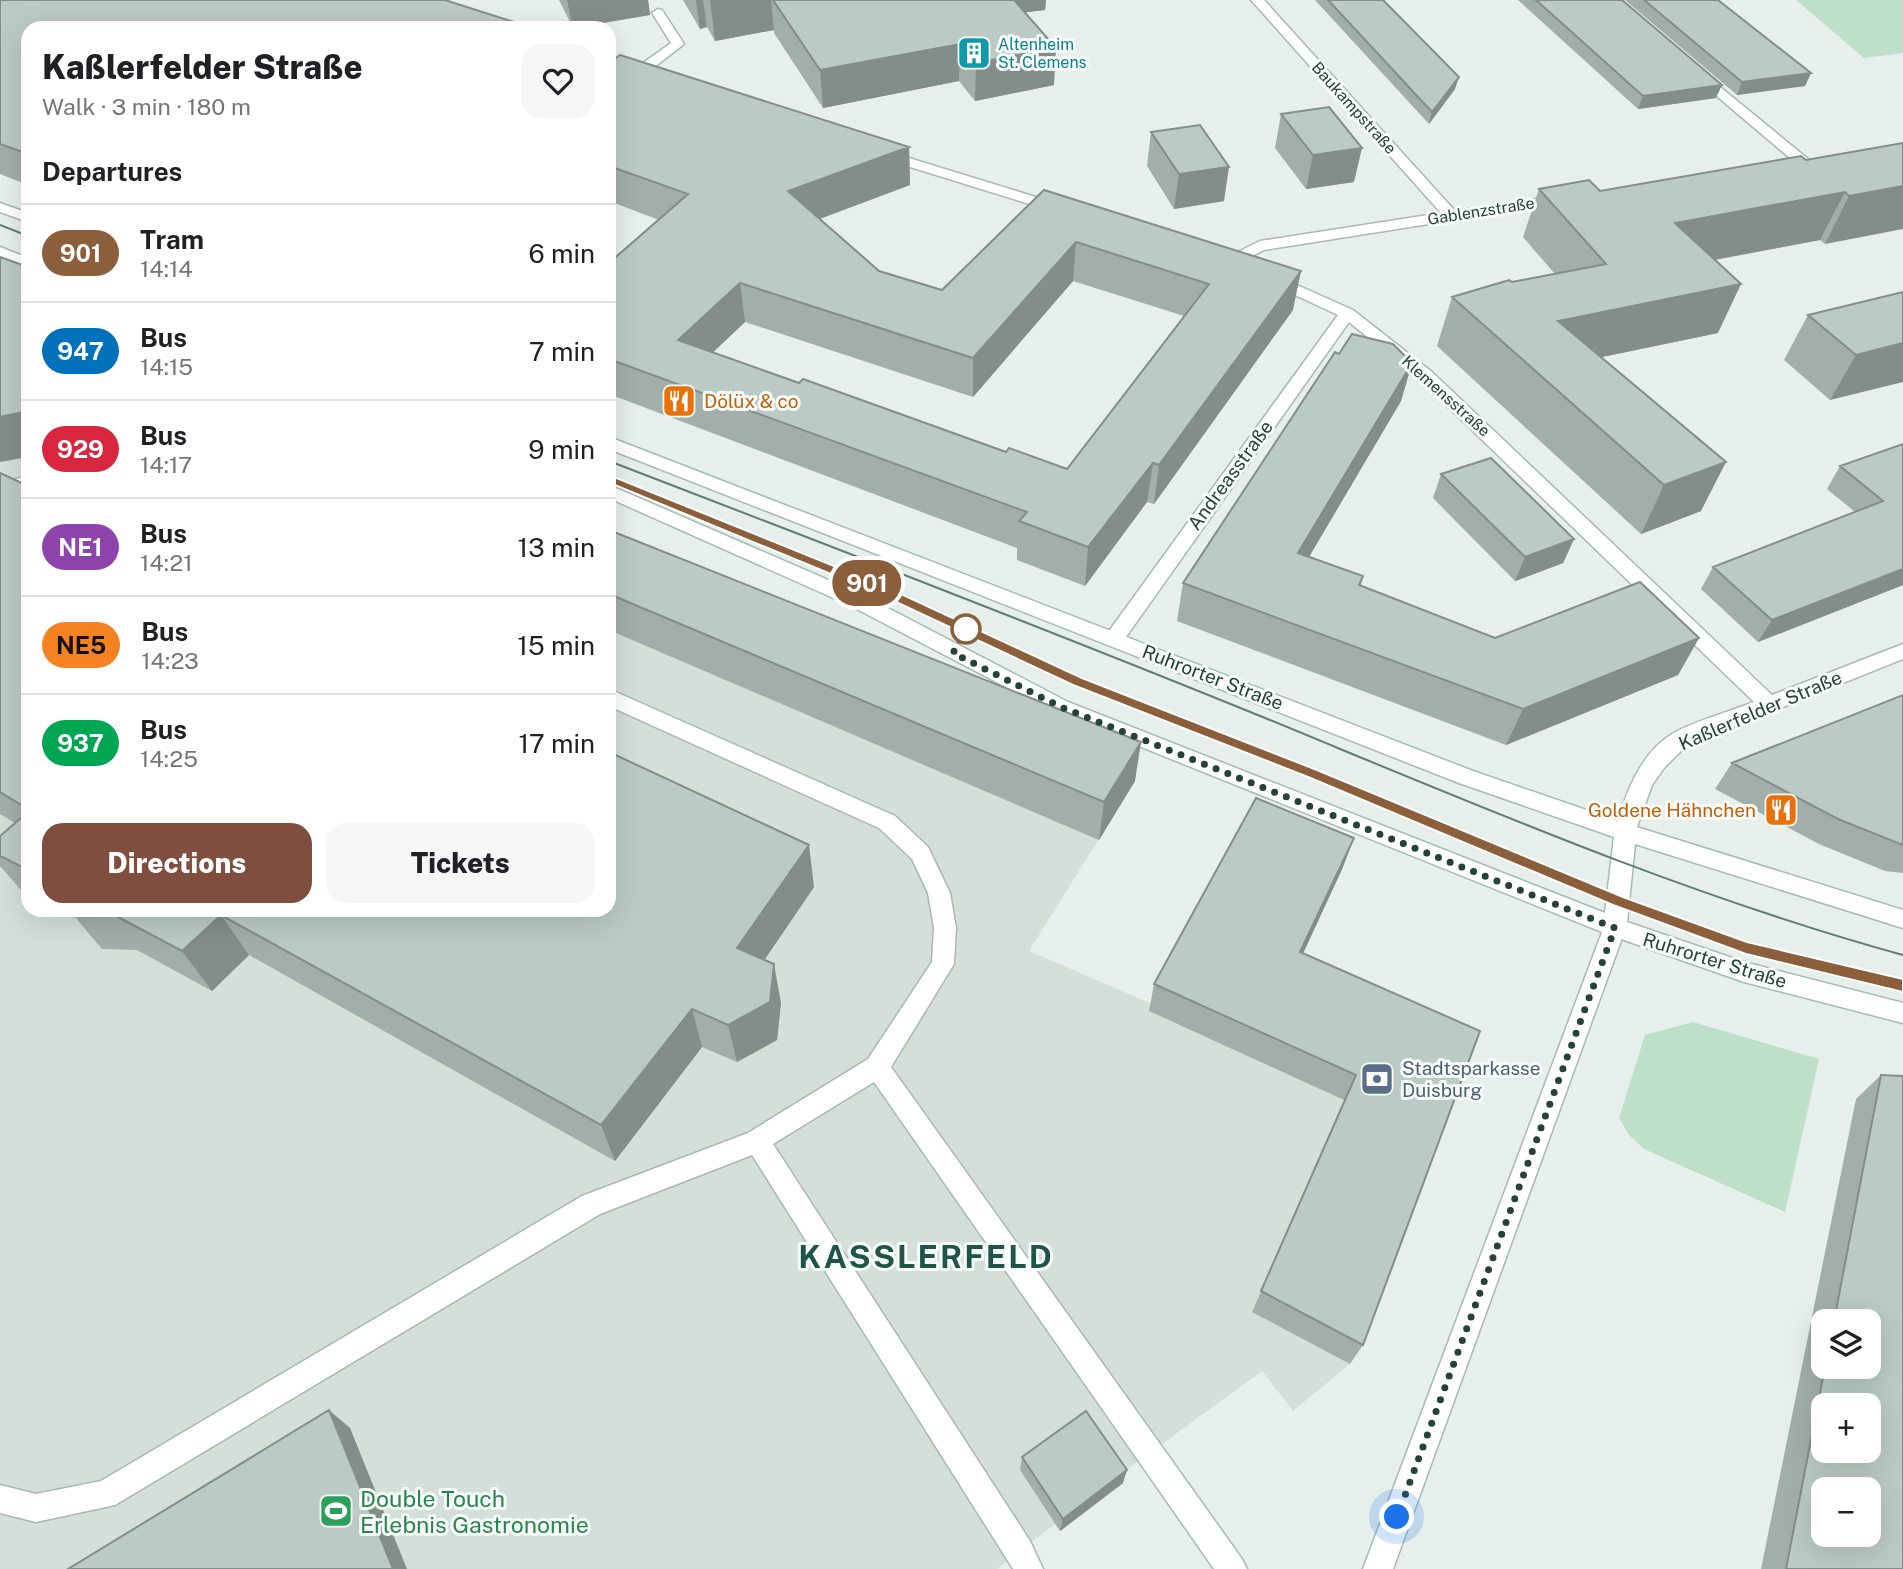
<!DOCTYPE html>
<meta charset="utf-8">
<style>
:root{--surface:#fff;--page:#f6f6f6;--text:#202124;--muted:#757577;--line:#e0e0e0;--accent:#7f4e3f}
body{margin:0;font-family:"Public Sans",sans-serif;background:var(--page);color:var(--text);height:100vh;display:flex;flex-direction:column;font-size:26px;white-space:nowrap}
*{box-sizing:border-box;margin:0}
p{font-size:23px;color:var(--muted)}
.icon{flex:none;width:38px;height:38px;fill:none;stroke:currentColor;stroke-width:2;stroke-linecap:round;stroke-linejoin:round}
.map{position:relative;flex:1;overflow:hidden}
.sheet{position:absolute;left:21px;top:21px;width:595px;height:896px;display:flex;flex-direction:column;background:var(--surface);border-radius:21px;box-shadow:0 7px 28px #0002}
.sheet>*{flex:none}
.badge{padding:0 14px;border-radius:23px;font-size:24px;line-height:46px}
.fabs{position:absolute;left:1811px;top:1309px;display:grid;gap:14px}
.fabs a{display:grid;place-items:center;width:70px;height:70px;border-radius:14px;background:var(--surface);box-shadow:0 7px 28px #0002;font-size:35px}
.you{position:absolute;width:35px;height:35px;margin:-18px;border:5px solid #fff;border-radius:50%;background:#1a73e8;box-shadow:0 0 0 10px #1a73e833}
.map>.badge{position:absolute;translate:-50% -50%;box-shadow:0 0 0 4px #fff}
h2{padding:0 21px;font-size:26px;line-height:63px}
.round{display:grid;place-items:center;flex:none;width:74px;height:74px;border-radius:21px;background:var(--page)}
.head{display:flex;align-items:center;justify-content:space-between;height:119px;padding:0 21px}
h1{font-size:33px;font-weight:800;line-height:52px}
.action{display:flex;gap:14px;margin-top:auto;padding:14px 21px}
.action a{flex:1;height:80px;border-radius:21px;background:var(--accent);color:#fff;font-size:28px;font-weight:800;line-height:80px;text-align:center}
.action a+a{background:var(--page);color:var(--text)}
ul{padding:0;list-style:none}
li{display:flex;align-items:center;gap:21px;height:98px;padding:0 21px;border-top:2px solid var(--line)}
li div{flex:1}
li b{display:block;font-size:26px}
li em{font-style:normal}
li .badge{min-width:77px;font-weight:700;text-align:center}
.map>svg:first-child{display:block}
</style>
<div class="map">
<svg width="1903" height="1569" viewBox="0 0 1903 1569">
<rect width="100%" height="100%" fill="#e6efeb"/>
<path fill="#d4dfda" d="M0 292 28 303V910H609V566L1135 781 1029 951 1152 1004 1149 1011 1344 1100 1252 1311 1350 1364 1293 1411 1262 1371 1118 1476 1123 1483 1060 1531 1055 1524 997 1569H0Z"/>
<path fill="#bfe0c8" d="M1796 0H1903V53L1864 58Z
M1693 1022 1819 1059 1785 1212 1644 1149 1629 1135 1619 1118 1645 1035Z"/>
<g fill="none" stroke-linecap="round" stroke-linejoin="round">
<defs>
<path id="service" d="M658 9 662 10 684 44 639 79H629V73L671 43 652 13Z
M28 476V488L0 495V483Z
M609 689 895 816 928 847 950 893 956 928 954 964 891 1067 1242 1559 1247 1569H1214L874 1082 773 1144 1030 1541 1043 1569H1013L752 1155 600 1214 115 1505 36 1522 0 1513V1485L36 1494 101 1481 582 1196 748 1133 868 1059 932 962 934 928 928 893 912 859 879 828 609 706Z"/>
<path id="minor" d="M1251 0H1264L1455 211 1562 195 1569 199 1562 203 1264 250 1234 265H1224L1221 262 1224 259 1260 241 1441 213Z
M1697 68 1808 159V165H1798L1692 75V69Z
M883 150 1065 206 1067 209 1060 213 1055 212 878 157V151Z
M1270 273 1353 310 1432 372 1772 695 1903 644V659L1686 746 1664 768 1652 785 1633 838 1625 841 1617 838 1614 832C1625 797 1638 755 1672 734 1694 721 1729 712 1754 702L1420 380 1349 322 1121 644H1107L1104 639 1107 634 1338 315 1265 281 1262 278Z
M1615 917 1623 920 1626 927 1393 1569H1363L1604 927 1607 920Z"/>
<path id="secondary" d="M0 203 28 213V222L0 212Z
M0 247 28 258V268L0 257Z
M609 437 1473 771 1627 824 1903 910V928L1635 844 1627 922 1744 962 1903 1003V1023L1744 982 1607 934 1054 712 849 605 609 498V485L863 595 1068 702 1605 913 1614 837 1459 783 609 449Z"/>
</defs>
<use href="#service" stroke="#a8b8b2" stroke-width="3"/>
<use href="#minor" stroke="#a8b8b2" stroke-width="3"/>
<use href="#secondary" stroke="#a4bbb3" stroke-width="3"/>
<use href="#service" fill="#fff" fill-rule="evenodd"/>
<use href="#minor" fill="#fff" fill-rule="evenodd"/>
<use href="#secondary" fill="#fff" fill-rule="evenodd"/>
<path stroke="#5f7d75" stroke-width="2" d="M0 225 28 236
M609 461C830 546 1051 631 1270 720 1479 806 1685 895 1903 955
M609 479 882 589 1078 681 1312 774 1618 901 1746 948 1903 986"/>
</g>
<path fill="#a1aea9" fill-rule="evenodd" d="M0 0 28 28V185L0 174Z
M559 0H648L650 15 573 28Z
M683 0H1046L1045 10 1024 12 1054 85 975 101 959 81 823 108 774 33V30L715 41 707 27 700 29Z
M1315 0H1383L1455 89 1429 124Z
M1518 0H1622L1716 98 1638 109Z
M1625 0H1718L1811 73 1805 86 1737 95Z
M609 63 909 147 910 185 820 219 879 271 942 290 1044 190 1293 310 1154 504 1147 502 1085 586 1017 560V548L609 394V263L659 220 609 201ZM1073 281 1184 316 1067 469 1006 452 799 383 713 352 745 322 973 397Z
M1281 114 1354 182 1306 189 1275 148Z
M1151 132 1224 201 1174 209 1147 166Z
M1903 143 1825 244 1820 240 1715 260 1718 333 1601 357 1701 511 1641 534 1437 346 1452 297 1512 282 1555 274 1523 237 1539 189 1600 191 1806 160Z
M1903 292 1830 400 1784 360 1808 315Z
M1412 363 1401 401 1309 556 1363 576 1361 585 1495 638H1699L1678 675 1506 745 1177 621 1183 583Z
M1903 444V585L1758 642 1701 589 1713 567 1855 512 1827 489 1840 466Z
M0 473 28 486V894L21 890 0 866V836L15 823 0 814Z
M1441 474 1574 539 1563 563 1515 581 1433 498Z
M609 530 1135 781 1099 840 609 630Z
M1903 695V873L1885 871 1819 844 1715 789 1732 763Z
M1343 867 1303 954 1480 1031 1363 1345 1350 1364 1252 1312 1344 1100 1149 1011 1154 984Z
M814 887 764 960 781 1003 777 1040 737 1062 702 1047 615 1161 249 955 212 991 137 950 102 949 75 917 61 910H609Z
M1881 1075 1903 1569H1761L1856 1099ZM1824 1321H1869V1367H1824Z
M1022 1457 1123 1483 1060 1531 1020 1470Z"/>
<path fill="#838d89" d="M567 0H648L650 15 573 28Z
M696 0H703L707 27 700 29Z
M710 0H771L774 30 715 41Z
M995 0H1046L1045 10 995 16Z
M960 44 959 81 823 108 820 70Z
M1056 48 1054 85 975 101 976 63Z
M1811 73 1805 86 1737 95 1742 82Z
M1459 77 1455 89 1429 124 1432 112Z
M1722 85 1716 98 1638 109 1643 96Z
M909 147 910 185 792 229 788 191Z
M1362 148 1354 182 1306 189 1313 155Z
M1229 167 1224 201 1174 209 1179 174Z
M1903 186V229L1825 244 1849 196Z
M1845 192 1820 240 1654 271 1675 223Z
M1076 242 1073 281 973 397V358Z
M1301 271 1293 310 1154 504 1159 465Z
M740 283 745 322 685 379 678 340Z
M1741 284 1718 333 1540 370 1558 321Z
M1903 343V382L1830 400 1856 355Z
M1412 363 1401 401 1289 591 1298 553Z
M28 411V457L0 462V417Z
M1726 462 1701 511 1641 534 1664 485Z
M1153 463 1147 502 1085 586 1088 547Z
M1574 539 1563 563 1515 581 1525 557Z
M1903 569V585L1758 642 1772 620Z
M1699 638 1678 675 1506 745 1523 709Z
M1141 742 1135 781 1099 840 1104 802Z
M1354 838 1343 867 1291 979 1300 952Z
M809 845 814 887 746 987 737 948Z
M221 915 249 955 212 991 182 951Z
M774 964 781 1003 777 1040 737 1062 728 1025Z
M692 1009 702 1047 615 1161 601 1125Z
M329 1410 350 1428 407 1569H393Z
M1127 1470 1123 1483 1060 1531 1063 1519Z"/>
<path fill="#bbcac4" stroke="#838d89" stroke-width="2" fill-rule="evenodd" d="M0 0H445L533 28H28V154L0 144Z
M773 0H1014L1056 48 976 63 960 44 820 70Z
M1328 0H1383L1459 77 1432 112Z
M1536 0H1622L1722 85 1643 96Z
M1644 0H1718L1811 73 1742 82Z
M620 55 909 147 788 191 879 271 942 290 1044 190 1301 271 1159 465 1153 463 1088 547 1019 521 1027 512 609 359V263L688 194 609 166V63ZM1076 242 1209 284 1067 469 1009 448 1006 452 803 379 799 383 678 340 740 283 973 358Z
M1329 107 1362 148 1313 155 1281 114Z
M1200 125 1229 167 1179 174 1151 132Z
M1903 143V186L1849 196 1845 192 1675 223 1741 284 1558 321 1726 462 1664 485 1452 297 1509 280 1512 282 1606 264 1539 189 1589 180 1600 191 1801 156 1806 160Z
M0 257 28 267V411L0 417Z
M1903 292V343L1856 355 1808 315Z
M1352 334 1393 344 1412 363 1298 553 1363 576 1359 585 1495 638 1640 582 1699 638 1523 709 1183 583 1335 352 1339 354Z
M1903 444V569L1772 620 1713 567 1883 501 1840 466Z
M1491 458 1574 539 1525 557 1441 474Z
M0 473 28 486V809L0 792Z
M609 530 1141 742 1104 802 609 594Z
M1903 695V845L1838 819 1732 763Z
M609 752 809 845 737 948 774 964 770 1002 728 1025 692 1009 601 1125 221 915 182 951 105 910H609Z
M1256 798 1354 838 1300 952 1480 1031 1363 1345 1261 1291 1356 1075 1154 984Z
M28 812V870L0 856V836Z
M1881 1075 1903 1076V1569H1786L1825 1367H1869V1321H1834ZM1824 1405H1869V1451H1824ZM1824 1489H1869V1535H1824Z
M329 1410 393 1569H68Z
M1086 1411 1127 1470 1063 1519 1022 1457Z"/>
<path fill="#8b5e3c" stroke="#fff" stroke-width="2" d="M609 475 886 587 1082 678 1317 770 1623 897 1747 942 1903 979V992L1746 954 1613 905 1308 777 1073 685 877 593 605 481 603 479Z"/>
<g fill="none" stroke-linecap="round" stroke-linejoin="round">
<path stroke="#24423a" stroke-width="7" stroke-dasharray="0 12.6" d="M966 629 953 653 1061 707 1615 928 1397 1517"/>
</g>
<defs>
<symbol id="building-square" viewBox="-11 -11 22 22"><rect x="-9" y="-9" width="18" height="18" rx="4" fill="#0f9aa8" stroke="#f7fbf9"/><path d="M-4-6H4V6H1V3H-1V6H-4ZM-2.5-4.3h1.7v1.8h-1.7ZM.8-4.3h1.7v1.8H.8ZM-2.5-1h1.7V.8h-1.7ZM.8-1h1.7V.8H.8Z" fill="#fff"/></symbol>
<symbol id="restaurant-square" viewBox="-11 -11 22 22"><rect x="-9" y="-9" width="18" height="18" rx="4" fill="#e8710a" stroke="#f7fbf9"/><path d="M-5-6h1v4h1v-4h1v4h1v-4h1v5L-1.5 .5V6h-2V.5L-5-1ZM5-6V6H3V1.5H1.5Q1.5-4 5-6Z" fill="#fff"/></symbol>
<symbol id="bank-square" viewBox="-11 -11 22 22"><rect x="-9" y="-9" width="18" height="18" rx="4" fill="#5c6f8a" stroke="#f7fbf9"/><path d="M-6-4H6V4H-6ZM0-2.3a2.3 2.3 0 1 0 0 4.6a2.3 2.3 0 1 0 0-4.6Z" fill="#fff"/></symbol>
<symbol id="stadium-square" viewBox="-11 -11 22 22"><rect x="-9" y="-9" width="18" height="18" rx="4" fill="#2e9e5b" stroke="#f7fbf9"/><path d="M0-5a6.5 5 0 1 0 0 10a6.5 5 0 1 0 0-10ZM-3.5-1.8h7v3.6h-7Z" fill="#fff"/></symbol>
</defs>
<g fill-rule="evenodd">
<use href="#building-square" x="955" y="34" width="38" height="38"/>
<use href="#restaurant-square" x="660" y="382" width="38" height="38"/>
<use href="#restaurant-square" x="1762" y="791" width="38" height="38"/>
<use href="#bank-square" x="1358" y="1060" width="38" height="38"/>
<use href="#stadium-square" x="317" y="1492" width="38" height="38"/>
</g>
<circle fill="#fff" stroke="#8b5e3c" stroke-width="3.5" cx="966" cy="629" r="14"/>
<g text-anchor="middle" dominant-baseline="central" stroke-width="6" stroke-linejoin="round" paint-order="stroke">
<g font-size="16" fill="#0d838f" stroke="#f7fbf9" text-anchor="start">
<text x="998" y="44">Altenheim<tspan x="998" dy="18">St. Clemens</tspan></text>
</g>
<g font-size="16" fill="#24423a" stroke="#f7fbf9">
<text transform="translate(1354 108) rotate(48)">Baukampstraße</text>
<text transform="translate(1481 211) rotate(-9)">Gablenzstraße</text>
<text transform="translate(1446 396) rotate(42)">Klemensstraße</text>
</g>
<g font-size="19" fill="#c56008" stroke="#f7fbf9" text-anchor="start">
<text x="704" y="401">Dölüx &amp; co</text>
<text x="1756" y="810" text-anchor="end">Goldene Hähnchen</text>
</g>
<g font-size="19" fill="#24423a" stroke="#f7fbf9">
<text transform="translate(1230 475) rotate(-54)">Andreasstraße</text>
<text transform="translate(1213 677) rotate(21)">Ruhrorter Straße</text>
<text transform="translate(1760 710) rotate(-23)">Kaßlerfelder Straße</text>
<text transform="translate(1715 960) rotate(17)">Ruhrorter Straße</text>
</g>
<g font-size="19" fill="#4e5e75" stroke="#f7fbf9" text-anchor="start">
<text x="1402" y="1068">Stadtsparkasse<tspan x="1402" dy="22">Duisburg</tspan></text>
</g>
<g font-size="23" fill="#27864d" stroke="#f7fbf9" text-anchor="start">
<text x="360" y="1498">Double Touch<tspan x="360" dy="26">Erlebnis Gastronomie</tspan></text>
</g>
<g font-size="32" font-weight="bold" letter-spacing="2" fill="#1f5548" stroke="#f7fbf9">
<text x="926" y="1256">KASSLERFELD</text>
</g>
</g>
</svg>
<div class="fabs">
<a><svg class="icon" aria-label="layers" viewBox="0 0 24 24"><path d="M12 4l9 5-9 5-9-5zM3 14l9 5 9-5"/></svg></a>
<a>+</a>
<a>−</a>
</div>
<div class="you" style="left:1397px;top:1517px"></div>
<b class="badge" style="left:867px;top:583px;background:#8b5e3c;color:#fff">901</b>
<section class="sheet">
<div class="head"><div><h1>Kaßlerfelder Straße</h1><p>Walk · 3 min · 180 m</p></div><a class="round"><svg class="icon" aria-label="heart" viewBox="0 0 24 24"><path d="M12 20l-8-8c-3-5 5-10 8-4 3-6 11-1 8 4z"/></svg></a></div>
<h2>Departures</h2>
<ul>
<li><span class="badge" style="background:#8b5e3c;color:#fff">901</span><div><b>Tram</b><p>14:14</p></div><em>6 min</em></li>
<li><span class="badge" style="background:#0072bc;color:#fff">947</span><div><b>Bus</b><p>14:15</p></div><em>7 min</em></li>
<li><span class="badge" style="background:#d7263d;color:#fff">929</span><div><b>Bus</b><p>14:17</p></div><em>9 min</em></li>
<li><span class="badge" style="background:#8e44ad;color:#fff">NE1</span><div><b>Bus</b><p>14:21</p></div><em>13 min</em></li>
<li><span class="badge" style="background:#f58220;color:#111">NE5</span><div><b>Bus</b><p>14:23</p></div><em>15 min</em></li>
<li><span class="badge" style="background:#00a651;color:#fff">937</span><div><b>Bus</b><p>14:25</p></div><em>17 min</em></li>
</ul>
<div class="action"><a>Directions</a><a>Tickets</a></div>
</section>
</div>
